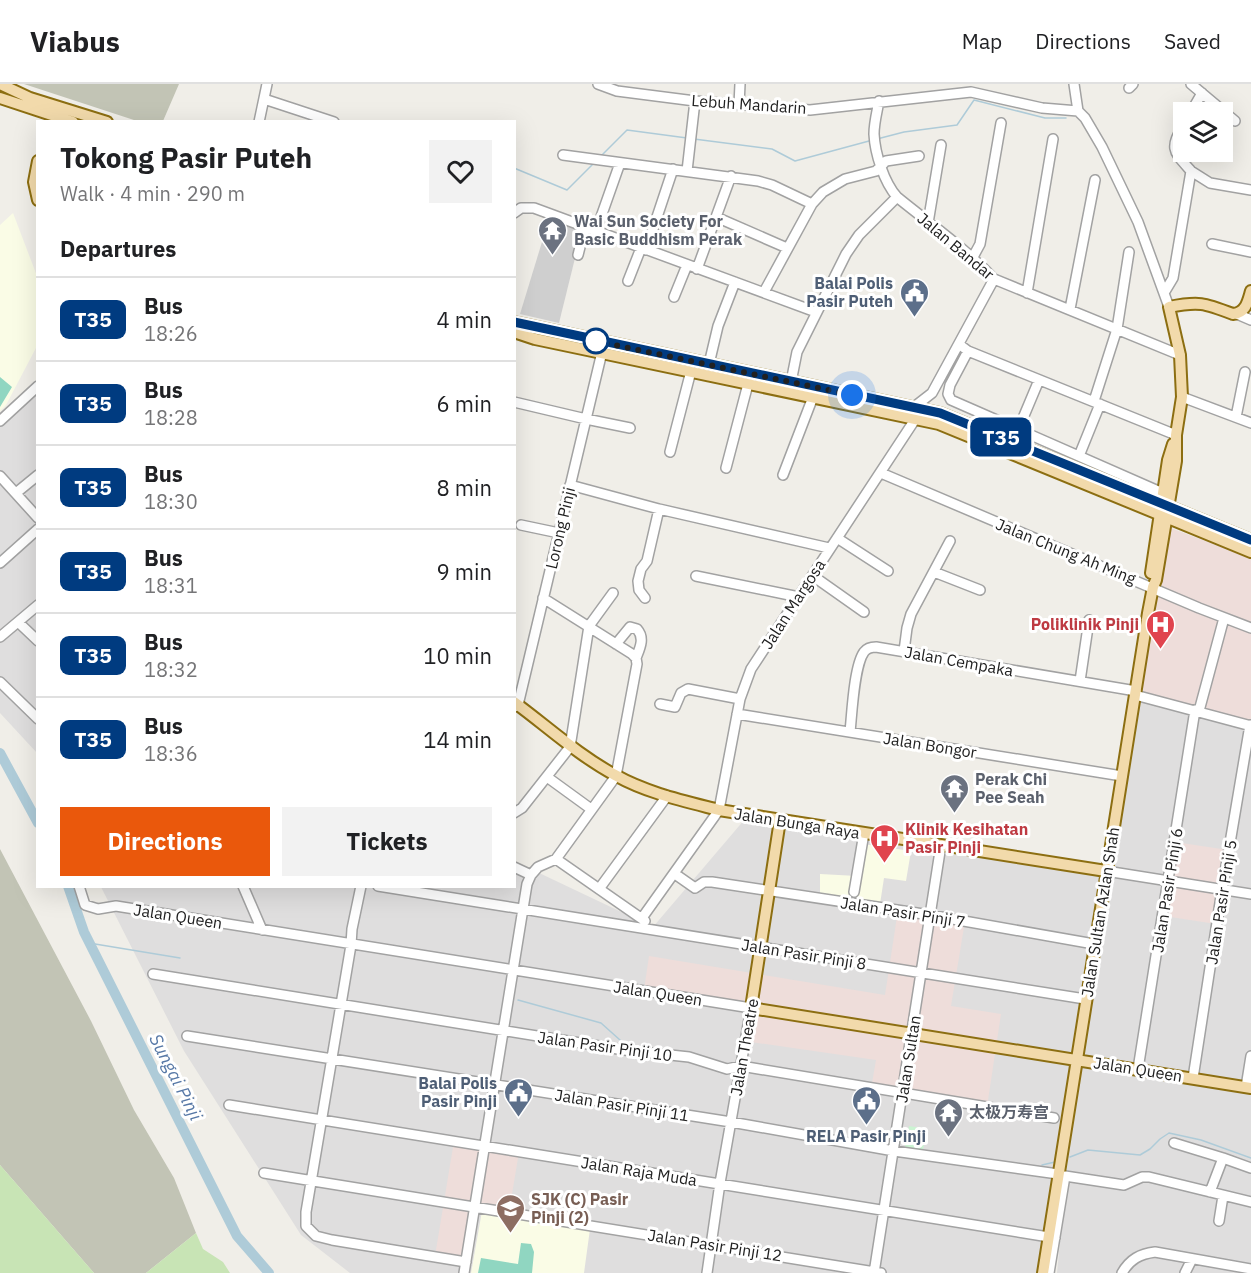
<!DOCTYPE html>
<meta charset="utf-8">
<style>
:root{--surface:#fff;--page:#f2f2f2;--text:#202124;--muted:#757577;--line:#e0e0e0;--accent:#ea580c}
body{margin:0;font-family:"IBM Plex Sans","Noto Sans SC",sans-serif;background:var(--page);color:var(--text);height:100vh;display:flex;flex-direction:column;font-size:22px;white-space:nowrap}
*{box-sizing:border-box;margin:0}
p{font-size:20px;color:var(--muted)}
.icon{flex:none;width:33px;height:33px;fill:none;stroke:currentColor;stroke-width:2;stroke-linecap:round;stroke-linejoin:round}
.map{position:relative;flex:1;overflow:hidden}
.sheet{position:absolute;left:36px;top:36px;width:480px;height:768px;display:flex;flex-direction:column;background:var(--surface);border-radius:0px;box-shadow:0 6px 24px #0002}
.sheet>*{flex:none}
.badge{padding:0 12px;border-radius:9px;font-size:21px;line-height:39px}
.fabs{position:absolute;left:1173px;top:18px;display:grid;gap:12px}
.fabs a{display:grid;place-items:center;width:60px;height:60px;border-radius:0px;background:var(--surface);box-shadow:0 6px 24px #0002;font-size:30px}
.you{position:absolute;width:30px;height:30px;margin:-15px;border:4px solid #fff;border-radius:50%;background:#1a73e8;box-shadow:0 0 0 9px #1a73e833}
.map>.badge{position:absolute;translate:-50% -50%;box-shadow:0 0 0 3px #fff}
h2{padding:0 24px;font-size:22px;line-height:54px}
.round{display:grid;place-items:center;flex:none;width:63px;height:63px;border-radius:0px;background:var(--page)}
.headline{display:flex;align-items:center;justify-content:space-between;height:102px;padding:0 24px}
h1{font-size:28px;font-weight:700;line-height:45px}
.action{display:flex;gap:12px;margin-top:auto;padding:12px 24px}
.action a{flex:1;height:69px;border-radius:0px;background:var(--accent);color:#fff;font-size:24px;font-weight:700;line-height:69px;text-align:center}
.action a+a{background:var(--page);color:var(--text)}
ul{padding:0;list-style:none}
li{display:flex;align-items:center;gap:18px;height:84px;padding:0 24px;border-top:2px solid var(--line)}
li div{flex:1}
li b{display:block;font-size:22px}
li em{font-style:normal}
li .badge{min-width:66px;font-weight:700;text-align:center}
header{display:flex;align-items:center;gap:36px;box-sizing:border-box;height:84px;padding:0 30px;background:var(--surface);border-bottom:2px solid var(--line)}
header strong{font-size:28px}
nav{display:flex;gap:33px;margin-inline-start:auto;font-size:21px}
.map>svg:first-child{display:block}
</style>
<header>
<strong>Viabus</strong>
<nav><a>Map</a><a>Directions</a><a>Saved</a></nav>
</header>
<div class="map">
<svg width="1251" height="1189" viewBox="0 0 1251 1189">
<rect width="100%" height="100%" fill="#f0eee8"/>
<path fill="#dfdede" d="M37 303V669L0 629V338Z
M1136 610 1251 640V1189H1057L1077 979 1039 1189H350L301 1151 184 967 101 803 514 802 515 787H535L653 843 745 735 1108 786Z"/>
<path fill="#eeddda" d="M1165 442 1251 474V640L1136 610Z
M1175 758 1228 766 1216 840 1164 832Z
M898 826 965 837 951 922 1001 930 987 1023 871 1005 876 976 744 957 751 924 644 906 649 872 885 911Z
M454 1057 519 1068 509 1128 475 1123 465 1176 435 1172Z"/>
<path fill="#fafce6" d="M13 129 37 192V262L6 321 0 327V141Z
M863 760 911 767 906 797 884 794 880 820 820 812V790L857 792Z
M482 1127 590 1145 584 1189H471Z"/>
<path fill="#cfcfcf" d="M549 135 578 145 581 150 559 239 520 230Z"/>
<path fill="#c2c4b5" d="M24 0H179L163 37 140 38Z
M0 765 91 937 134 1026 174 1094 196 1149 146 1189H94L0 1081Z"/>
<path fill="#c8e4b5" d="M0 1081 94 1189H0Z
M196 1149 203 1165 223 1178 230 1189H146Z"/>
<path fill="#cbf4d2" d="M909 1042 927 1045 923 1066 905 1063Z"/>
<path fill="#90d6c1" d="M0 293 12 303 0 323Z
M521 1159 531 1160 534 1168 532 1189H478L481 1174 518 1180Z"/>
<g fill="none" stroke-linecap="round" stroke-linejoin="round">
<path stroke="#aecbd8" stroke-width="1.5" d="M694 55 772 65 795 77 869 57
M877 55 904 48 957 41 974 16 1045 34H1066
M601 72 627 46 687 54
M514 84 567 106 593 80
M89 859 180 874
M518 916 601 939 620 956
M1070 1073 1088 1066 1140 1071 1150 1065 1160 1055 1169 1049 1201 1056 1251 1074
M1042 1081 1055 1078"/>
<path stroke="#aecbd8" stroke-width="10" d="M0 669 38 739
M68 802 84 848 237 1152 269 1189"/>
<defs>
<path id="minor" d="M598 0 617 7 695 17 810 26 971 8 1042 24 1078 27
M1074 0 1078 27 1085 34 1102 63 1138 138 1169 223
M1191 0 1235 37
M1129 4 1133 0
M264 15 334 38
M879 17C877 28 874 39 874 50 875 70 884 98 897 113 930 140 965 164 994 195L1180 271
M739 21 740 0
M1191 28 1202 9
M259 38 267 0
M563 71 758 97 772 101 812 120
M687 87 695 17
M1191 87 1210 99 1251 106
M514 129 521 124H534L816 228
M716 133 787 164
M928 139 941 61
M596 147 620 79
M1212 160 1251 168
M646 166 673 85
M578 171 585 143
M973 173 980 160 1001 39
M697 185 731 92
M628 197 641 164
M764 208 812 120 823 108 845 95 876 87 886 77 919 72
M1027 209 1053 55
M1164 209 1173 194 1191 87C1173 67 1169 65 1184 40
M674 213 687 181
M1070 225 1095 96
M1237 230 1251 236
M960 261 968 267 1176 351
M968 267 950 301 948 310 951 316 1163 409
M709 280 718 242 735 198
M791 298 797 268 846 170 859 151 897 113
M1182 313 1251 339
M1094 317 1117 245 1129 168
M514 318 586 335 630 344
M914 323 932 309 994 195
M1236 333 1245 288
M0 337 38 302
M1013 358 1039 296
M670 368 691 287
M1079 372 1100 320
M726 384 748 300
M881 389 1199 524 1251 544
M783 391 813 313
M0 392 38 434
M570 401 659 425 829 464
M16 409 38 391
M521 441 559 449
M837 454 888 487
M0 479 38 445
M934 488 980 506
M696 492 799 513
M813 492 864 528
M645 514 639 506 638 497 641 485 647 477 659 425
M18 538 38 557
M0 553 38 521
M616 560 630 543 637 545C645 554 640 564 636 574
M904 567 907 544 911 530 950 457
M1080 597 1089 536
M0 598 38 635
M1135 611 1251 642
M660 620 675 623 681 609 688 605 740 615
M514 623 518 621 602 268
M1199 627 1224 534
M737 630 1122 692
M850 648C852 629 854 582 864 568 867 564 872 563 876 563L1136 607
M547 693 591 725
M514 729 522 724 570 663 589 542 613 509
M556 775 645 837
M514 783 531 791
M1106 787 1251 810
M675 790 695 804 704 798H712L930 831 1094 860
M79 802 85 821 98 825 116 822 751 924 720 1099 707 1189
M243 802 262 846
M361 802 352 845 351 861 306 1128V1142L316 1152 332 1156 466 1178
M378 802 1085 915
M599 805 667 712
M854 808 864 749
M642 834 719 726 740 615 751 585 916 334
M153 890 624 966 689 973 727 985 741 982 1054 1034
M187 952 731 1038 894 1067 1058 1090
M1138 985 1195 626
M1193 994 1222 806 1250 641
M1246 1003 1251 972
M229 1021 1055 1154
M1174 1059 1223 1074
M264 1089 881 1189
M1210 1108 1223 1074 1251 1084
M1219 1137 1223 1112
M464 1189 527 800 531 791 538 783 556 775 616 692 637 580 636 574 632 570 543 514
M874 1189 941 761
M1049 1189 1065 1092 1124 1101 1142 1093H1149L1251 1118
M1122 1189C1130 1175 1140 1170 1155 1168L1251 1185
M1185 1189 1192 1175"/>
<path id="major" d="M0 0 30 14 107 38
M0 14 73 38
M38 77 34 98 38 116
M514 238 940 329 1251 456
M514 248 535 255 939 340 1251 468
M1151 489 1168 376 1173 360
M514 618C548 643 578 671 615 691 647 709 684 717 719 726L1106 787
M780 736 751 924 1251 1004
M1043 1189 1148 529 1153 503 1156 496 1176 377V351L1182 313 1180 271 1169 223C1199 217 1204 219 1233 230 1246 229 1248 217 1251 207"/>
</defs>
<use href="#minor" stroke="#a2a2a2" stroke-width="12"/>
<use href="#major" stroke="#8c6e11" stroke-width="14"/>
<use href="#minor" stroke="#fff" stroke-width="9"/>
<use href="#major" stroke="#f2daab" stroke-width="10"/>
</g>
<g fill="none" stroke-linecap="round" stroke-linejoin="round">
<defs>
<path id="line" d="M514 238 940 329 1251 456"/>
</defs>
<use href="#line" stroke="#fff" stroke-width="14"/>
<use href="#line" stroke="#003b80" stroke-width="9"/>
<path stroke="#212121" stroke-width="6" stroke-dasharray="0 10.8" d="M596 257 852 311"/>
</g>
<defs>
<symbol id="temple-pin" viewBox="-11 -11 22 30"><path d="M0 17L-7.5 6A9.5 9.5 0 1 1 7.5 6Z" fill="#6b7280" stroke="#fff"/><path d="M0-6L5-2H3V0L6.5 2.5H4V6H1.5V3h-3V6H-4V2.5H-6.5L-3 0V-2H-5Z" fill="#fff"/></symbol>
<symbol id="civic-pin" viewBox="-11 -11 22 30"><path d="M0 17L-7.5 6A9.5 9.5 0 1 1 7.5 6Z" fill="#5c6f8a" stroke="#fff"/><path d="M-.6-6.5H3V-4.5H.6V-3L4-1V1h2V6H-6V1h2V-1L-.6-3ZM-1.2 2.5V6h2.4V2.5Z" fill="#fff"/></symbol>
<symbol id="hospital-pin" viewBox="-11 -11 22 30"><path d="M0 17L-7.5 6A9.5 9.5 0 1 1 7.5 6Z" fill="#e0444e" stroke="#fff"/><path d="M-5-5h3v3.5h4V-5h3V5h-3V1.5h-4V5h-3Z" fill="#fff"/></symbol>
<symbol id="school-pin" viewBox="-11 -11 22 30"><path d="M0 17L-7.5 6A9.5 9.5 0 1 1 7.5 6Z" fill="#8d6e63" stroke="#fff"/><path d="M0-5L7-2L0 1L-7-2ZM-4 1L0 2.5L4 1V4Q0 6-4 4Z" fill="#fff"/></symbol>
</defs>
<g fill-rule="evenodd">
<use href="#temple-pin" x="536" y="130" width="33" height="45"/>
<use href="#civic-pin" x="898" y="192" width="33" height="45"/>
<use href="#hospital-pin" x="1144" y="524" width="33" height="45"/>
<use href="#temple-pin" x="938" y="688" width="33" height="45"/>
<use href="#hospital-pin" x="868" y="738" width="33" height="45"/>
<use href="#civic-pin" x="502" y="992" width="33" height="45"/>
<use href="#civic-pin" x="850" y="1000" width="33" height="45"/>
<use href="#temple-pin" x="932" y="1012" width="33" height="45"/>
<use href="#school-pin" x="494" y="1108" width="33" height="45"/>
</g>
<circle fill="#fff" stroke="#003b80" stroke-width="3" cx="596" cy="257" r="12"/>
<g text-anchor="middle" dominant-baseline="central" stroke-width="6" stroke-linejoin="round" paint-order="stroke">
<g font-size="16" fill="#212121" stroke="#fff">
<text transform="translate(749 20) rotate(4)">Lebuh Mandarin</text>
<text transform="translate(956 162) rotate(40)">Jalan Bandar</text>
<text transform="translate(560 444) rotate(-77)">Lorong Pinji</text>
<text transform="translate(1066 467) rotate(22)">Jalan Chung Ah Ming</text>
<text transform="translate(793 520) rotate(-57)">Jalan Margosa</text>
<text transform="translate(959 577) rotate(10)">Jalan Cempaka</text>
<text transform="translate(930 661) rotate(9)">Jalan Bongor</text>
<text transform="translate(797 739) rotate(9)">Jalan Bunga Raya</text>
<text transform="translate(1167 806) rotate(-81)">Jalan Pasir Pinji 6</text>
<text transform="translate(1221 818) rotate(-81)">Jalan Pasir Pinji 5</text>
<text transform="translate(903 828) rotate(9)">Jalan Pasir Pinji 7</text>
<text transform="translate(1100 828) rotate(-81)">Jalan Sultan Azlan Shah</text>
<text transform="translate(178 832) rotate(9)">Jalan Queen</text>
<text transform="translate(804 870) rotate(9)">Jalan Pasir Pinji 8</text>
<text transform="translate(658 909) rotate(9)">Jalan Queen</text>
<text transform="translate(605 962) rotate(8)">Jalan Pasir Pinji 10</text>
<text transform="translate(744 963) rotate(-80)">Jalan Theatre</text>
<text transform="translate(908 975) rotate(-81)">Jalan Sultan</text>
<text transform="translate(1138 985) rotate(9)">Jalan Queen</text>
<text transform="translate(622 1021) rotate(9)">Jalan Pasir Pinji 11</text>
<text transform="translate(639 1087) rotate(9)">Jalan Raja Muda</text>
<text transform="translate(715 1161) rotate(9)">Jalan Pasir Pinji 12</text>
</g>
<g font-size="16" font-weight="bold" fill="#5b616d" stroke="#fff" text-anchor="start">
<text x="574" y="137">Wai Sun Society For<tspan x="574" dy="18">Basic Buddhism Perak</tspan></text>
<text x="975" y="695">Perak Chi<tspan x="975" dy="18">Pee Seah</tspan></text>
<text x="969" y="1028">太极万寿宫</text>
</g>
<g font-size="16" font-weight="bold" fill="#4e5e75" stroke="#fff" text-anchor="end">
<text x="893" y="199">Balai Polis<tspan x="893" dy="18">Pasir Puteh</tspan></text>
<text x="497" y="999">Balai Polis<tspan x="497" dy="18">Pasir Pinji</tspan></text>
<text x="866" y="1052" text-anchor="middle">RELA Pasir Pinji</text>
</g>
<g font-size="16" font-weight="bold" fill="#be3a42" stroke="#fff" text-anchor="end">
<text x="1139" y="540">Poliklinik Pinji</text>
<text x="905" y="745" text-anchor="start">Klinik Kesihatan<tspan x="905" dy="18">Pasir Pinji</tspan></text>
</g>
<g font-size="16" font-weight="bold" fill="#785e54" stroke="#fff" text-anchor="start">
<text x="531" y="1115">SJK (C) Pasir<tspan x="531" dy="18">Pinji (2)</tspan></text>
</g>
<g font-size="18" font-style="italic" fill="#5778a6" stroke="#fff">
<text transform="translate(176 993) rotate(63)">Sungai Pinji</text>
</g>
</g>
</svg>
<div class="fabs">
<a><svg class="icon" aria-label="layers" viewBox="0 0 24 24"><path d="M12 4l9 5-9 5-9-5zM3 14l9 5 9-5"/></svg></a>
</div>
<div class="you" style="left:852px;top:311px"></div>
<b class="badge" style="left:1001px;top:353px;background:#003b80;color:#fff">T35</b>
<section class="sheet">
<div class="headline"><div><h1>Tokong Pasir Puteh</h1><p>Walk · 4 min · 290 m</p></div><a class="round"><svg class="icon" aria-label="heart" viewBox="0 0 24 24"><path d="M12 20l-8-8c-3-5 5-10 8-4 3-6 11-1 8 4z"/></svg></a></div>
<h2>Departures</h2>
<ul>
<li><span class="badge" style="background:#003b80;color:#fff">T35</span><div><b>Bus</b><p>18:26</p></div><em>4 min</em></li>
<li><span class="badge" style="background:#003b80;color:#fff">T35</span><div><b>Bus</b><p>18:28</p></div><em>6 min</em></li>
<li><span class="badge" style="background:#003b80;color:#fff">T35</span><div><b>Bus</b><p>18:30</p></div><em>8 min</em></li>
<li><span class="badge" style="background:#003b80;color:#fff">T35</span><div><b>Bus</b><p>18:31</p></div><em>9 min</em></li>
<li><span class="badge" style="background:#003b80;color:#fff">T35</span><div><b>Bus</b><p>18:32</p></div><em>10 min</em></li>
<li><span class="badge" style="background:#003b80;color:#fff">T35</span><div><b>Bus</b><p>18:36</p></div><em>14 min</em></li>
</ul>
<div class="action"><a>Directions</a><a>Tickets</a></div>
</section>
</div>
